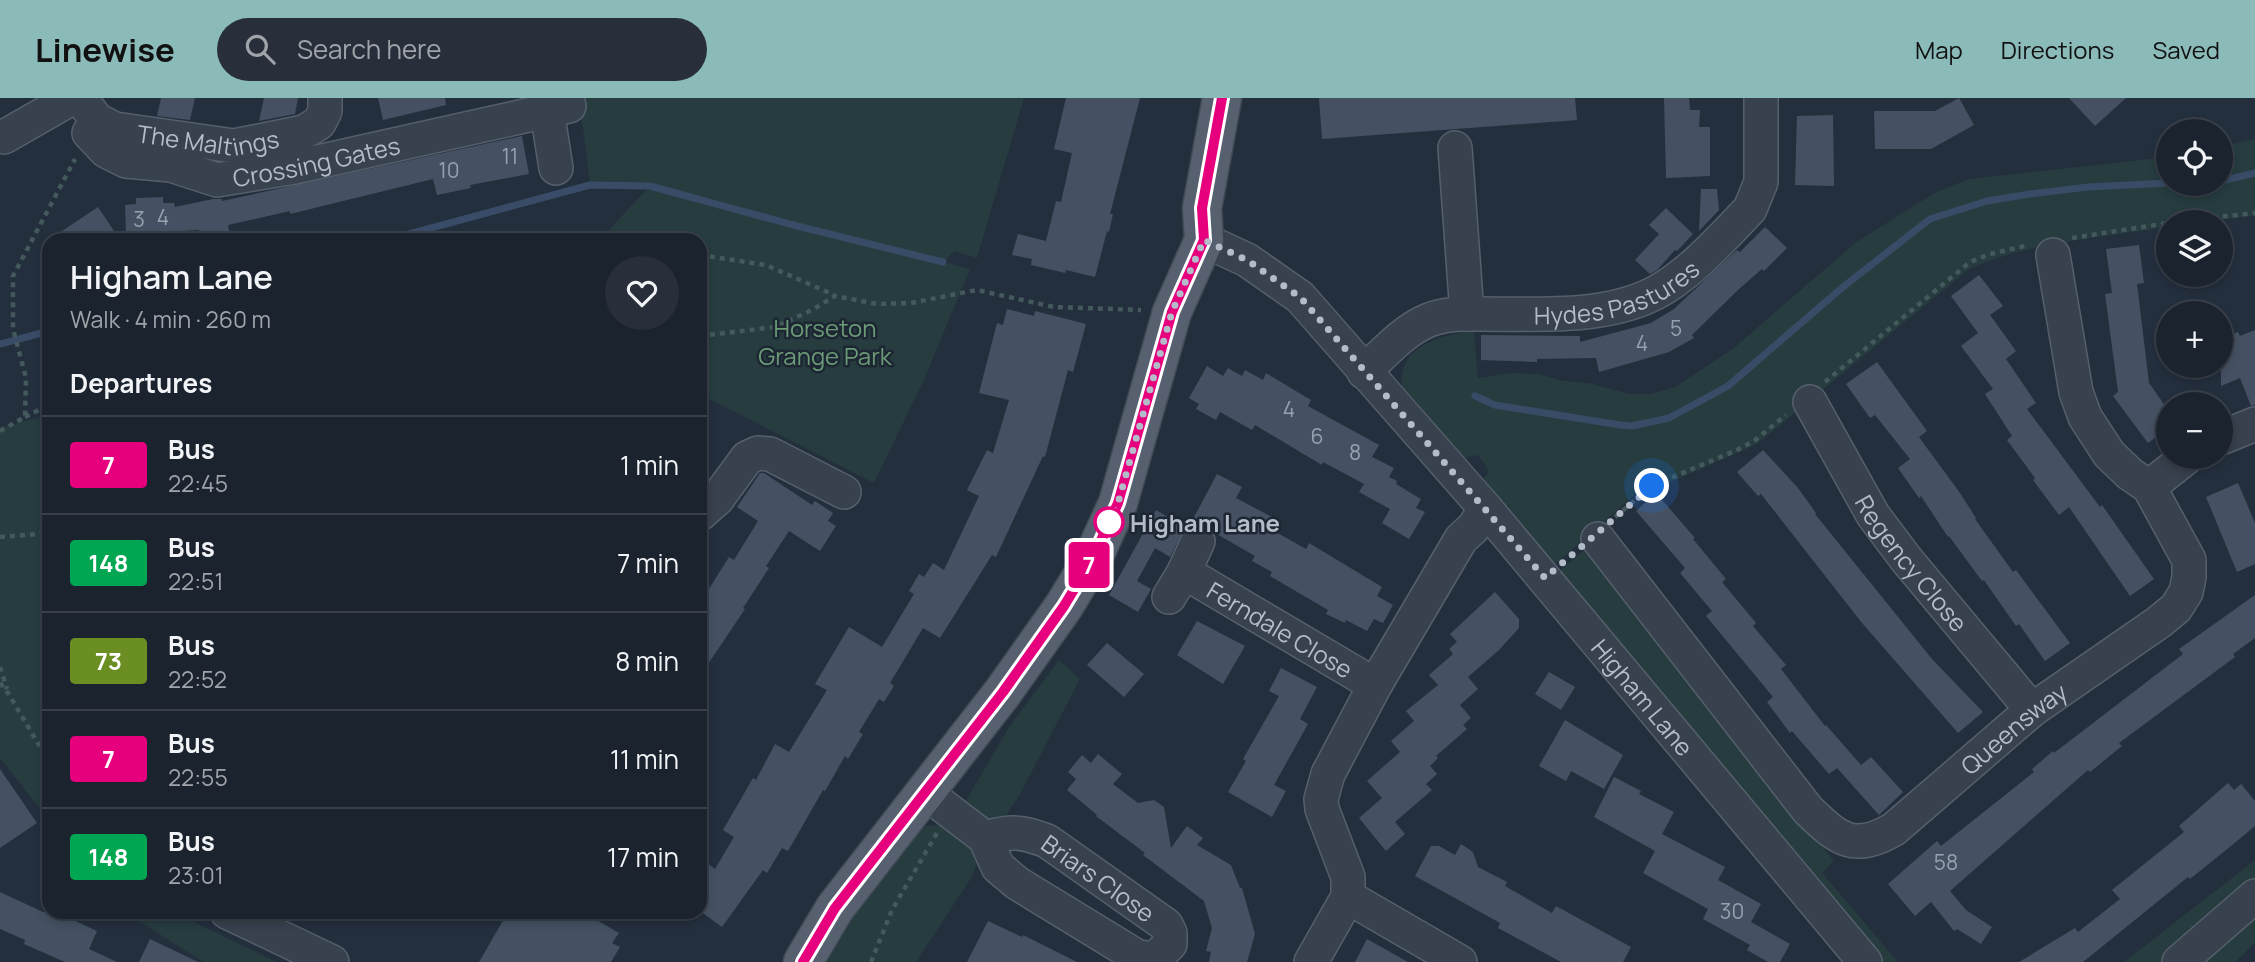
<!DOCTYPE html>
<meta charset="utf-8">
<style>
:root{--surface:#1b232e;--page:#282f3a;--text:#f1f3f6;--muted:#a0a4aa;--line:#39404a;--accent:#8bbbb9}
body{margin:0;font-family:Manrope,sans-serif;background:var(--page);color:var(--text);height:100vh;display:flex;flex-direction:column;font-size:26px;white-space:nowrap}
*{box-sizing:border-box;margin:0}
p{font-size:23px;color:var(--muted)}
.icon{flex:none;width:38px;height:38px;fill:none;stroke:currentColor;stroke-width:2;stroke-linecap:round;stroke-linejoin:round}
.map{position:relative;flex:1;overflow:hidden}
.panel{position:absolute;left:42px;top:135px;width:665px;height:686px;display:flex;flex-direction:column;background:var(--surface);border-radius:21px;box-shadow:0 4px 10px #0003,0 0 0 2px var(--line)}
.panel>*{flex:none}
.badge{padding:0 14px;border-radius:5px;font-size:24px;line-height:46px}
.controls{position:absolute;left:2156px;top:21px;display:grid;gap:14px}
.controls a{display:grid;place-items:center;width:77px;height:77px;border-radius:50%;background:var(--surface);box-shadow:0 4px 10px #0003,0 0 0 2px var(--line);font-size:35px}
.you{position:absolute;width:35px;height:35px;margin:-18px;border:5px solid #fff;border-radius:50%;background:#1a73e8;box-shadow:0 0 0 10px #1a73e833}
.map>.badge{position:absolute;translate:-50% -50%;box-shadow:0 0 0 4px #fff}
h2{padding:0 28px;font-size:26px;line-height:63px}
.round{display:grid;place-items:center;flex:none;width:74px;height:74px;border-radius:37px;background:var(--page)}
.head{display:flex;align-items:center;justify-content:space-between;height:119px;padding:0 28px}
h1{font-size:33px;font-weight:600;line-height:52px}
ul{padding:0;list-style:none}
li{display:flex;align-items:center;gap:21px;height:98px;padding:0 28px;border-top:2px solid var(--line)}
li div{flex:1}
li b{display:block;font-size:26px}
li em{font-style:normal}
li .badge{min-width:77px;font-weight:700;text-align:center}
header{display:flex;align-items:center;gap:42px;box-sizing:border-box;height:98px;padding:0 35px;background:var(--accent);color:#111}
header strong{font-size:33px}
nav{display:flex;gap:38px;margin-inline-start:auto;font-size:24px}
.search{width:490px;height:63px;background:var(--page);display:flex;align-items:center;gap:18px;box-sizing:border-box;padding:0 24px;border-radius:38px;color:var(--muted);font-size:26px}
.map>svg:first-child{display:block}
</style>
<header>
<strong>Linewise</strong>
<div class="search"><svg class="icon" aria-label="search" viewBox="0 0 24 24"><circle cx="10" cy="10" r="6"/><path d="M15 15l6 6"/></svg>Search here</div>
<nav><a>Map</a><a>Directions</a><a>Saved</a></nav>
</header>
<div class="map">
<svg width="2255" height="864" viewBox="0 0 2255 864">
<rect width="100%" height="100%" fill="#242f3e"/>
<path fill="#263c3f" d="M576 0H1024L977 160 954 153 944 164 970 171 924 282 874 385 700 296V142H599L650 88 590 87 583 30Z
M2255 41V118L2197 124H2168V129C2104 139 2029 144 1969 171L1757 346 1655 391 1649 384 1551 470 1480 387 1489 373 1478 357 1458 361 1404 297C1390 251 1439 237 1474 233L1478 280 1511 275 1537 276 1564 283 1589 285 1629 296H1651L1675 289 1734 250 1855 145 1934 95 1969 81 2168 59V86H2221V48Z
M47 318 40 406 44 488 49 501V722L0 660V329Z
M1588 449 1711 611 1834 763 1822 775 1898 864H1884L1556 476Z
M1059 562 1080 581 1019 698 999 727 988 724 964 706 1009 629Z
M942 727 981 755 971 780 916 864H827L862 805 913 738 926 728Z
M2255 762V845L2235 864H2124Z
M125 814H180L194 824 277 864H203Z"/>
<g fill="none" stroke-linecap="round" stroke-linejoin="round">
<path stroke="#394c67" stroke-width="7" d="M2221 83 2255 75
M387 142 590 87 650 88 797 128 943 164
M0 246 49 233
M1475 298 1495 307 1620 327 1632 328 1669 320 1728 288 1843 189 1930 121 1987 103 2030 96 2088 89 2168 85"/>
</g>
<path fill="#455162" d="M161 0H195L190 22 157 18Z
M264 0H298L295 16 259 23Z
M378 0H445L446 7 383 22Z
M1066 0H1140L1110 116H1113L1109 134 1107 133 1095 179 1066 172 1065 175 1031 167 1032 161 1012 157 1018 136 1046 143 1056 103 1061 104 1072 55 1054 51Z
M1319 0H1575L1577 22 1322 41Z
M1664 0H1689L1690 12H1700L1699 29H1710V78L1666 80Z
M1959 0 1974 27 1931 51H1875L1874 13H1935Z
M2069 0H2126L2095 28Z
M1833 17 1834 88 1795 87 1797 18Z
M522 38 529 76 470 87 471 90 437 97 433 81 290 116V113L228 127 231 142H201L199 132 126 136 125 107 136 106V100L163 99V105H174L175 109 213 101H222V103Z
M1701 91H1717L1719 112 1699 133Z
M98 109 116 136 53 139Z
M1666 110 1693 136 1677 153 1675 152 1657 172 1650 176 1635 162 1659 136 1649 127Z
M1765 129 1787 150 1764 173 1762 171 1739 191 1692 237 1694 240 1669 254 1599 274 1596 260 1537 261V264L1481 262V237L1580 238V244L1651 225 1674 211 1737 152 1740 154Z
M2139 147 2144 185 2137 186 2149 285 2168 312V330L2148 345 2113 298 2118 294 2105 196 2112 195 2106 151Z
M1979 177 2003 208 1990 217 2016 253 2006 261 2036 305 2027 311 2100 409 2102 407 2154 481 2130 498 2069 409 2059 417 2033 382 2035 380 2007 342 2012 338 1985 296 1993 291 1961 248 1978 235 1951 198Z
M1007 211 1034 218 1035 213 1086 226 1073 274 1068 272 1045 359 1043 358 996 459 992 457 940 540 923 530 890 585 894 588 884 604 879 601 859 634 863 636 848 661 845 658 825 693 823 692 788 753 782 750 767 775 763 772 722 829 700 813V760L715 771 734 739 723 732 753 680 756 682 775 646 789 654 827 592 815 586 849 529 882 549 914 496 909 493 919 476 924 479 933 465 944 472 979 398 967 392 987 352 993 355 1009 302 979 295 997 225 1003 227Z
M2255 232V307L2251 308 2240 280 2221 288V240L2238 234 2240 238Z
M1877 264 1927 333 1919 339 1960 395 1976 420 1975 421 2013 474 2016 472 2070 545 2045 563 2019 526 2016 528 1984 482 1982 483 1949 438 1948 439 1921 398 1919 400 1898 370 1910 361 1875 317 1870 320 1846 286Z
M1207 268 1223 278 1228 270 1242 278 1245 272 1263 282 1266 275 1311 302 1308 308 1379 347 1372 359 1394 370 1389 379 1397 383 1396 386 1421 401 1416 410 1425 414 1409 441 1382 425 1390 411 1359 394 1364 386 1323 364 1322 367 1255 327 1252 332 1220 314 1216 322 1196 311 1199 306 1189 300Z
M1763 352 1798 390 1816 415 1815 416 1932 561 1983 614 1958 635 1862 525 1761 396 1758 398 1737 374Z
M760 375H764L812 407 815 403 833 415 828 423 836 428 820 453 789 433 766 468 769 470 743 510 745 511 700 578V505L729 459 734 462 758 423 737 409Z
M1217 376 1242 389 1236 400 1272 419 1267 429 1306 451 1309 445 1382 489 1377 498 1393 507 1383 525 1374 521 1367 533 1346 522 1345 525 1326 516 1328 512 1270 478 1272 474 1252 463 1255 458 1215 435 1207 426 1192 423Z
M2238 385 2255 425V466L2237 474 2206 399Z
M1656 395 1695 440 1693 441 1726 481 1722 484 1756 525 1753 528 1786 567 1781 571 1825 628 1826 627 1861 667 1871 659 1903 694 1879 717 1837 670 1829 676 1792 633 1790 635 1767 604 1773 599 1706 518 1712 513 1680 475 1685 470 1636 413Z
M1156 412 1185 429 1170 459 1155 450 1137 483 1151 491 1138 514 1109 497Z
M1495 494 1519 521V530L1499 552 1468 579 1478 591 1460 607 1471 620 1463 627 1467 631 1436 658 1438 660 1430 668 1437 676 1426 686 1432 692 1395 724 1405 736 1386 753 1359 720 1382 700 1367 683 1400 654 1391 643 1414 623 1406 613 1438 587 1429 577 1453 556 1449 551 1457 544 1450 536Z
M2255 497V540L2233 556 2235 559 2119 645 2122 648 2090 674 2088 672 1950 793 1966 812 1992 829 1981 846 1957 831 1954 833 1931 804 1915 818 1888 786 1937 743 1941 748 2034 674 2032 671 2053 653 2054 655 2183 556 2179 551Z
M1197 523 1245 548 1223 586 1177 557Z
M1107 545 1144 576 1124 599 1087 567Z
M1281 570 1317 589 1300 621 1308 626 1274 687 1286 693 1272 719 1228 694 1246 663 1243 661 1279 598 1269 593Z
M1549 574 1575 589 1561 612 1535 596Z
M1565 622 1623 657 1604 691 1571 673 1566 683 1539 668Z
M1098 656 1122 676 1113 686 1138 705 1154 702 1164 709 1171 750 1187 728 1203 740 1197 747 1231 767 1240 790H1242L1255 836 1247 864H1209L1211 854 1206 853 1212 830 1204 803 1143 757 1145 755 1096 718 1097 717 1067 692 1076 681 1068 674 1082 657 1091 665Z
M0 671 37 725 0 750Z
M1614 679 1641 693 1639 696 1674 714 1662 736 1725 769 1718 782 1761 806 1751 824 1790 846 1780 864H1768L1747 852 1750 847 1703 821 1708 811 1643 775 1655 753 1594 719Z
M2228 685 2234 692 2241 686 2255 703V728L2231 748 2190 781 2188 779 2083 864H2019L2075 830 2078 834 2120 801 2112 792 2184 734 2179 728Z
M1461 746 1473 754 1478 769 1507 784 1505 788 1552 815 1556 808 1631 849 1623 864H1561L1498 830 1500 825 1415 778 1431 748H1439L1455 757Z
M0 794 43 814H61L72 819 71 821 97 833 89 851 117 864H65L24 846 25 842 0 831Z
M508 814H583L619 835 612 845 620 849 611 864H479Z
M988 823 1022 839 1023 837 1077 864H967Z
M150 841 198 864H139Z
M1367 841 1408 864H1355Z"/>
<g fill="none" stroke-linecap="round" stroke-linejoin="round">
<defs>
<g id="minor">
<path id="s1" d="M80 0 97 22 115 31 234 48 304 34 319 25 325 13V0"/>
<path d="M547 13 556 70"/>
<path id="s2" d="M97 22 89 35 106 53 126 63 171 67 217 82 295 69 569 8"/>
<path d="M0 38 4 39 72 0"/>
<path d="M1455 50 1467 216"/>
<path id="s3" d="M1204 142 1247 162 1300 199 1486 411 1865 864"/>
<path id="s4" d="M1364 274C1383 256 1404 232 1429 222 1441 217 1454 216 1467 216 1526 215 1599 223 1653 196 1689 178 1723 139 1750 111L1761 84V0"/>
<path id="s5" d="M1810 304 1873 417 1906 461 2032 612"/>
<path d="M2221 340 2255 326"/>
<path d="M2149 389 2187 359"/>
<path d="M700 416 717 401 747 360 758 355 770 356 844 394"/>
<path id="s6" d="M1598 441 1808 712C1838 741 1854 755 1894 731L2032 612 2159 524 2176 510 2186 494 2189 479V462L2149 389 2130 376 2109 356 2085 319 2076 294 2053 157"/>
<path id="s7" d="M1184 474 1375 587"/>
<path d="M1169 499 1184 474 1198 443"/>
<path id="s8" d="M926 695 985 740C1011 733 1022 733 1047 743L1166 827 1170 835V846L1155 861 1138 859 1017 785 998 769 985 740"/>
<path d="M1348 799 1460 864"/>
<path d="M227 814 332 864"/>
<path d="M1311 864 1348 799V779L1322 711 1321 701 1328 676 1375 587 1461 441 1473 430 1486 411"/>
<path d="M2179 864 2255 798"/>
</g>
<path id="major" d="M803 864 835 810 1003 594 1064 508 1093 460 1118 405 1172 214 1204 142 1202 110 1222 0"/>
</defs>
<use href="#minor" stroke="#565f6c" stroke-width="36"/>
<use href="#major" stroke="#414a57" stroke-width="41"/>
<path stroke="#44595c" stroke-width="4.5" stroke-dasharray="5 5" stroke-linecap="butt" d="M2173 124 2255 115
M2072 140 2168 125
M700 157 766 167 834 197
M700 238 775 229 812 212 835 198 877 206 911 205 977 192 1054 209 1141 212
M1825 284 1970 164 1990 156 2029 147
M25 319 49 307
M0 333 25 319 26 280 13 231V178L75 61
M1615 419 1652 388 1737 352 1754 343 1786 317
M0 439 39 436 49 432
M0 569 7 591
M0 585 8 595 49 664
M871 864 892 812 937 735"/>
<use href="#minor" stroke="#38414e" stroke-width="33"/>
<use href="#major" stroke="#56606e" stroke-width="38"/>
</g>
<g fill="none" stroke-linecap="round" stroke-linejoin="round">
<defs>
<path id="line" d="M803 864 835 810 1003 594 1064 508 1093 460 1118 405 1172 214 1204 142 1202 110 1222 0"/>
</defs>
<use href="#line" stroke="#fff" stroke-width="16"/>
<use href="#line" stroke="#e6007e" stroke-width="10"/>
<path stroke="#b4bcc9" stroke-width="7" stroke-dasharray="0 12.6" d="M1109 424 1118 405 1172 214 1204 142 1247 162 1300 199 1545 480 1652 388"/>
</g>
<circle fill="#fff" stroke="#e6007e" stroke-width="3.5" cx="1109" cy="424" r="14"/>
<g text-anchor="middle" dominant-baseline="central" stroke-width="5" stroke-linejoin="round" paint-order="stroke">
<g font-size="21" fill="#98a1af">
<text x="510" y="58">11</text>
<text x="449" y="72">10</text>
<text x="163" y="119">4</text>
<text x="139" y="121">3</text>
<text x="1676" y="230">5</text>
<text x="1642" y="245">4</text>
<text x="1289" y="311">4</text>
<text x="1317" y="338">6</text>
<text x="1355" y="354">8</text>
<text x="1946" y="764">58</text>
<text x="1732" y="813">30</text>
</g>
<g font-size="24" fill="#b4bcc9" stroke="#1d2633">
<text stroke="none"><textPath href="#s1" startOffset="142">The Maltings</textPath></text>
<text stroke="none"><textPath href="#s2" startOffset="257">Crossing Gates</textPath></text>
<text stroke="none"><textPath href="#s4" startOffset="276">Hydes Pastures</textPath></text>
<text stroke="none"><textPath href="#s5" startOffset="191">Regency Close</textPath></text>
<text stroke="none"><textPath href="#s7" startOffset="112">Ferndale Close</textPath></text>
<text stroke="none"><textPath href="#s3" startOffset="639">Higham Lane</textPath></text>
<text stroke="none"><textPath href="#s6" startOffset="598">Queensway</textPath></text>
<text stroke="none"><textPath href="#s8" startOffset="201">Briars Close</textPath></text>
</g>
<g font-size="24" fill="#6b9a76" stroke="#1d2633">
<text x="825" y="229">Horseton<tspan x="825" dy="28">Grange Park</tspan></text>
</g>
<g font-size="24" font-weight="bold" fill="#b4bcc9" stroke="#1d2633" text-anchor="start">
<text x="1130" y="424">Higham Lane</text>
</g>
</g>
</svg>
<div class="controls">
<a><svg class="icon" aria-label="locate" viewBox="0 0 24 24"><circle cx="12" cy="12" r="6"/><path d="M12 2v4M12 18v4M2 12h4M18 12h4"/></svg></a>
<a><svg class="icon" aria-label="layers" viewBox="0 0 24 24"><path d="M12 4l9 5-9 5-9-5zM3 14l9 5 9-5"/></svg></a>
<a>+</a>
<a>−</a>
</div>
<div class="you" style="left:1652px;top:388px"></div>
<b class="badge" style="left:1089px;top:467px;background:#e6007e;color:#fff">7</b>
<section class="panel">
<div class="head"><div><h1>Higham Lane</h1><p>Walk · 4 min · 260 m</p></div><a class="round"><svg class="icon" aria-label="heart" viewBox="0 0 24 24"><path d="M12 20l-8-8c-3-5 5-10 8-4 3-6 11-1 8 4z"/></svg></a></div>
<h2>Departures</h2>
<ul>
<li><span class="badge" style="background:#e6007e;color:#fff">7</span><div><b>Bus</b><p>22:45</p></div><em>1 min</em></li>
<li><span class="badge" style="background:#00a651;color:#fff">148</span><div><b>Bus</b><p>22:51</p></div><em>7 min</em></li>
<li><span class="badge" style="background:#6b8e23;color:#fff">73</span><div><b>Bus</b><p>22:52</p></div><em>8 min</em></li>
<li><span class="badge" style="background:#e6007e;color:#fff">7</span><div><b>Bus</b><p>22:55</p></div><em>11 min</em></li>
<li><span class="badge" style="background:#00a651;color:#fff">148</span><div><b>Bus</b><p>23:01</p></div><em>17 min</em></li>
</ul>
</section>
</div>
